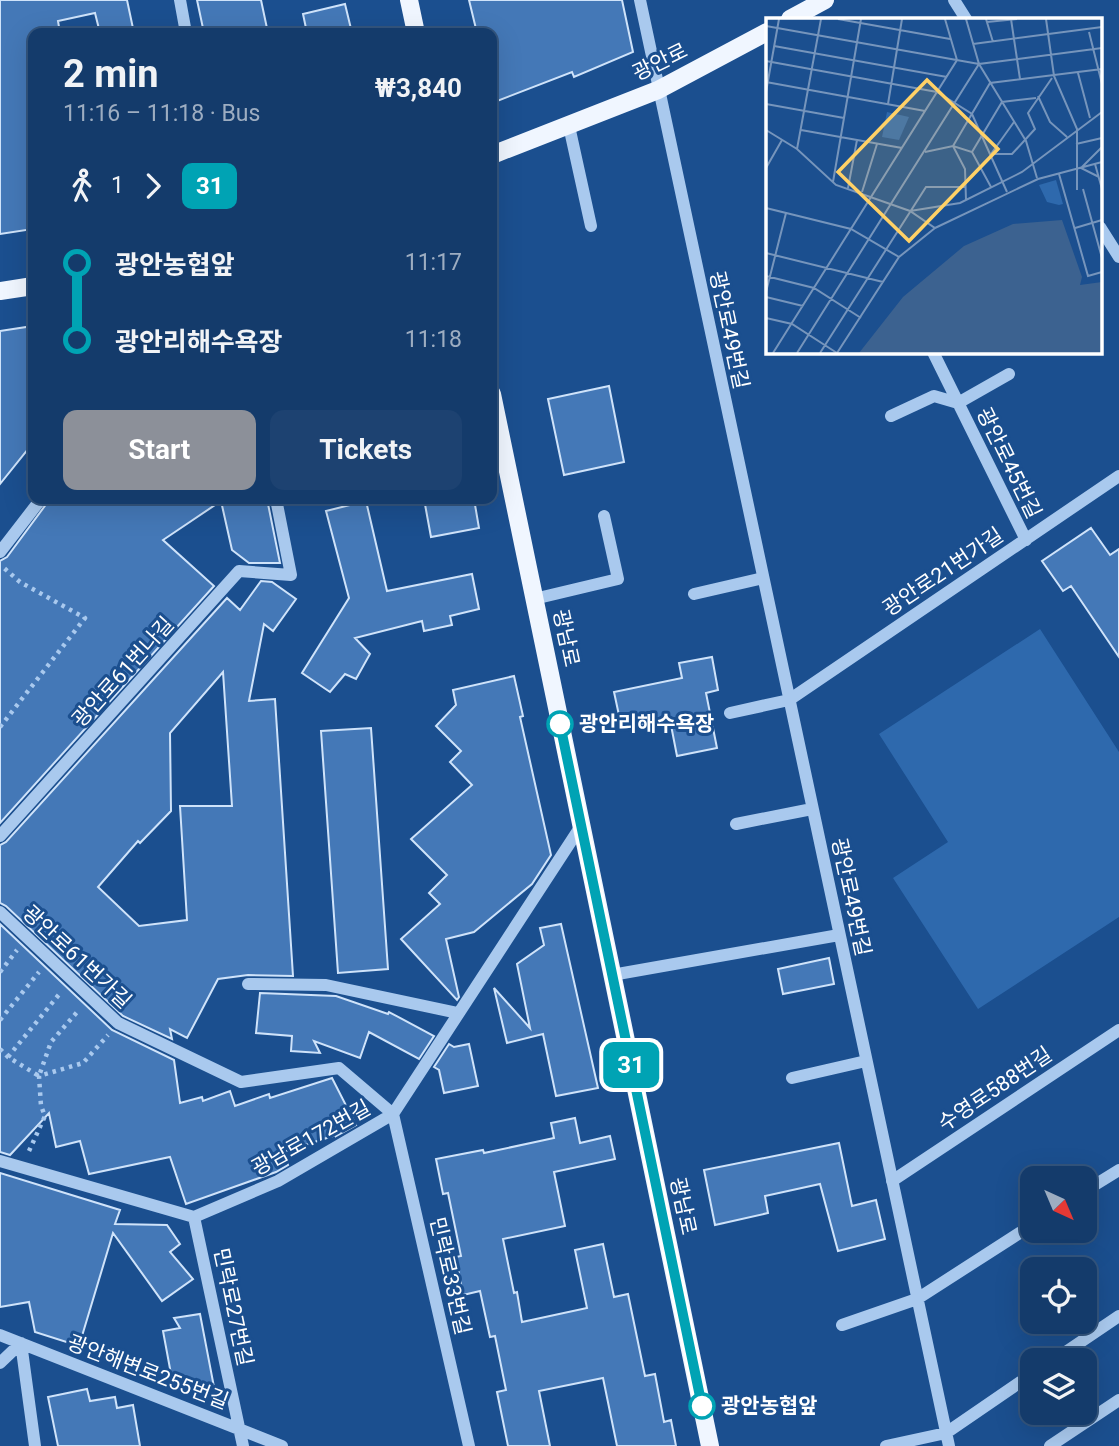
<!DOCTYPE html>
<meta charset="utf-8">
<style>
:root{--surface:#143b6b;--page:#1d4271;--text:#f1f3f6;--muted:#9dadc1;--line:#33557e;--accent:#8c9099}
body{margin:0;font-family:Roboto,"Noto Sans KR",sans-serif;background:var(--page);color:var(--text);height:100vh;display:flex;flex-direction:column;font-size:26px;white-space:nowrap}
*{box-sizing:border-box;margin:0}
p{font-size:23px;color:var(--muted)}
.icon{flex:none;width:38px;height:38px;fill:none;stroke:currentColor;stroke-width:2;stroke-linecap:round;stroke-linejoin:round}
.map{position:relative;flex:1;overflow:hidden}
.drawer{position:absolute;left:28px;top:28px;width:469px;height:476px;display:flex;flex-direction:column;background:var(--surface);border-radius:14px;box-shadow:0 7px 28px #0002,0 0 0 2px var(--line)}
.drawer>*{flex:none}
.badge{padding:0 14px;border-radius:10px;font-size:24px;line-height:46px}
.needle{width:46px;rotate:136deg}
.tools{position:absolute;left:1020px;top:1166px;display:grid;gap:14px}
.tools a{display:grid;place-items:center;width:77px;height:77px;border-radius:14px;background:var(--surface);box-shadow:0 7px 28px #0002,0 0 0 2px var(--line);font-size:35px}
.map>.badge{position:absolute;translate:-50% -50%;box-shadow:0 0 0 4px #fff}
.legs{display:flex;align-items:center;gap:10px;height:77px;padding:0 35px;font-size:23px}
.legs p{margin-inline-start:auto}
.head{display:flex;align-items:center;justify-content:space-between;height:119px;padding:0 35px}
h1{font-size:38px;font-weight:700;line-height:52px}
.primary-button{display:flex;gap:14px;margin-top:auto;padding:14px 35px}
.primary-button a{flex:1;height:80px;border-radius:14px;background:var(--accent);color:#fff;font-size:28px;font-weight:700;line-height:80px;text-align:center}
.primary-button a+a{background:var(--page);color:var(--text)}
ul{padding:0 35px;list-style:none}
li{display:flex;align-items:center;gap:24px;height:77px;font-size:26px}
li i{display:grid;place-items:center;width:10px;height:100%;margin:0 9px;background:currentColor}
li i::after{content:'';width:18px;height:18px;margin:-9px;border:5px solid;border-radius:50%;background:var(--surface)}
li p{margin-inline-start:auto}
li:first-child i{background:linear-gradient(#0000 50%,currentColor 0)}
li:last-child i{background:linear-gradient(currentColor 50%,#0000 0)}
.map>svg:first-child{display:block}
</style>
<div class="map">
<svg width="1119" height="1446" viewBox="0 0 1119 1446">
<rect width="100%" height="100%" fill="#1b4f8f"/>
<path fill="#2e69ad" d="M1040 629 1119 752V917L978 1009 893 878 948 842 879 734Z"/>
<path fill="#4478b7" stroke="#cfe3fa" stroke-width="2" fill-rule="evenodd" d="M0 0H127L134 33H100L95 13 58 21 60 33H33V229L0 234Z
M197 0H261L268 33H204Z
M469 0H622L633 52 574 77 572 72 492 103V33H477Z
M345 4 352 33H307L303 14Z
M33 326V443L0 484V331Z
M609 386 624 462 564 475 548 399Z
M50 499H267L280 563H249L232 550 221 501 163 540 214 586 0 823V561L7 557Z
M424 499H474L479 528 431 537Z
M366 501 387 591 472 574 479 609 450 616 452 625 424 631 422 621 355 638 370 654 356 679 345 674 330 692 302 673 349 598 326 511Z
M1091 528 1110 555 1119 549V657L1071 586 1063 591 1042 561Z
M261 581 272 582 296 599 273 631 264 624 249 701 275 699 293 976 248 975 218 979 187 1038 170 1029 172 1039 123 1016 6 906 0 903V845L6 842 227 598 240 610ZM223 672 232 806H180L187 920 139 926 98 887 138 841 140 843 171 811 170 733Z
M712 657 718 690 706 693 717 748 677 756 670 720 635 726 633 718 620 720 614 692 682 678 679 663Z
M514 676 523 716 520 717 551 855 532 884 474 932 446 939 459 997 457 1000 401 939 440 904 429 893 447 875 411 839 472 785 450 762 461 751 436 726 456 705 453 690Z
M371 728 388 969 338 973 321 731Z
M0 924 112 1030 174 1060 180 1103 202 1097 203 1101 230 1091 235 1106 269 1094 270 1098 332 1078 356 1125 336 1136V1135L284 1152 288 1165 276 1172 186 1204 170 1157 89 1174 80 1141 56 1147 49 1113 10 1155 0 1152Z
M561 924 598 1088 556 1096 543 1034 507 1043 494 988 530 1028 517 964 544 945 540 928Z
M829 958 834 984 783 994 778 969Z
M260 993 336 996 388 1014 389 1012 434 1036 419 1059 369 1032 360 1058 314 1041 320 1053 291 1051 292 1036 256 1033Z
M449 1044 454 1047 469 1044 478 1086 444 1093 439 1070 434 1067Z
M575 1118 580 1143 610 1136 615 1159 554 1172 565 1226 503 1239 514 1293 517 1292 522 1322 587 1308 575 1250 603 1244 614 1297 628 1294 645 1376 655 1374 664 1422 671 1420 676 1446H617L603 1378 539 1391 550 1446H508L497 1392 506 1390 495 1336 490 1337 480 1291 463 1295 456 1257 461 1256 448 1193 443 1194 436 1159 483 1150 484 1153 554 1138 551 1123Z
M839 1143 852 1206 876 1200 885 1239 838 1251 820 1184 765 1196 768 1213 715 1225 704 1170Z
M0 1173 120 1210 115 1224 167 1225 180 1244 170 1252 193 1279 162 1301 113 1233 79 1346 35 1332 29 1302 0 1307Z
M200 1314 214 1387 186 1393 183 1378 171 1374 163 1331 180 1328 174 1318Z
M87 1389 90 1401 115 1397 117 1408 133 1405 140 1446H58L48 1397Z"/>
<g fill="none" stroke-linecap="round" stroke-linejoin="round">
<path stroke="#a9c9ee" stroke-width="4.5" stroke-dasharray="3.5 5" stroke-linecap="butt" d="M0 727 85 618 20 582 4 568
M0 972 17 950
M0 1020 39 972
M0 1049 8 1057 39 1076 51 1042 78 1011
M8 1057 61 992
M29 1151 45 1116 41 1106 39 1076 83 1063 108 1035"/>
<path stroke="#a9c9ee" stroke-width="12" d="M180 0 186 33
M640 0 949 1446
M954 0 966 19
M569 126 591 226
M1100 227 1119 257
M933 352 1026 540
M891 416 934 396 958 403 1009 374
M0 552 41 499
M694 594 763 578
M534 599 618 579 604 516
M730 713 789 700 1119 476
M736 824 812 809
M0 836 239 571 291 575 276 499
M0 912 118 1023 241 1082 339 1068 393 1114 469 1446
M612 975 839 935
M248 984 326 985 458 1013
M792 1078 866 1061
M0 1161 194 1217 278 1181 393 1114 581 826
M892 1181 1119 1030
M1085 1191 1119 1170
M194 1217 243 1446
M842 1325 917 1299 1032 1225
M0 1335 282 1446
M21 1343 35 1446
M1054 1360 1119 1316
M0 1363 21 1343
M886 1446 946 1433 1032 1374
M1050 1446 1119 1400"/>
<path stroke="#f0f6ff" stroke-width="18" d="M409 0 416 33
M790 19 825 0
M492 155 658 90 767 32
M0 291 33 286
M492 394 710 1446"/>
</g>
<g fill="none" stroke-linecap="round" stroke-linejoin="round">
<defs>
<path id="line-1" d="M560 724 702 1406"/>
</defs>
<use href="#line-1" stroke="#fff" stroke-width="16"/>
<use href="#line-1" stroke="#00a3b4" stroke-width="10"/>
</g>
<g fill="#fff" stroke="#00a3b4" stroke-width="3.5">
<circle cx="560" cy="724" r="12"/>
<circle cx="702" cy="1406" r="12"/>
</g>
<g text-anchor="middle" dominant-baseline="central" stroke-width="6" stroke-linejoin="round" paint-order="stroke">
<g font-size="21" fill="#fff" stroke="#1b4f8f">
<text transform="translate(660 62) rotate(-26)">광안로</text>
<text transform="translate(729 330) rotate(78)">광안로49번길</text>
<text transform="translate(1009 463) rotate(64)">광안로45번길</text>
<text transform="translate(943 572) rotate(-34)">광안로21번가길</text>
<text transform="translate(566 638) rotate(78)">광남로</text>
<text transform="translate(123 672) rotate(-48)">광안로61번나길</text>
<text transform="translate(851 897) rotate(78)">광안로49번길</text>
<text transform="translate(77 957) rotate(43)">광안로61번가길</text>
<text transform="translate(995 1089) rotate(-34)">수영로588번길</text>
<text transform="translate(311 1138) rotate(-29)">광남로172번길</text>
<text transform="translate(683 1206) rotate(78)">광남로</text>
<text transform="translate(450 1276) rotate(77)">민락로33번길</text>
<text transform="translate(233 1307) rotate(78)">민락로27번길</text>
<text transform="translate(148 1372) rotate(21)">광안해변로255번길</text>
</g>
<g font-size="21" font-weight="bold" fill="#fff" stroke="#1b4f8f" text-anchor="start">
<text x="579" y="724">광안리해수욕장</text>
<text x="721" y="1406">광안농협앞</text>
</g>
</g>
<g transform="translate(766 18)">
<rect width="336" height="336" fill="#1b4f8f"/>
<path d="M121 94 143 99 133 122 116 119ZM290 162 297 186 293 187 281 184 273 167Z" fill="#2e69ad"/>
<path d="M296 202 316 259 314 267 336 264V335H93L137 279 198 228 247 206Z" fill="#3c6290"/>
<path fill="none" stroke="#7695bc" stroke-width="2" d="M72 1 184 21M200 1 213 46 260 123 271 160M220 1 227 24M245 1 254 61M280 1 288 58 311 111V172M221 4 251 1M0 8 213 46M323 14 336 66M207 26 336 9M8 28 181 59M0 43 171 74 206 96 241 174M312 55 324 100M0 64 159 93M0 74 13 1M272 78 284 104 301 119M0 86 78 100M122 86 136 1M0 112 31 131 70 167 144 193 169 210 272 161 336 144M35 112 136 130M310 126 336 120M31 131 55 1M159 134 187 128 206 134 225 169M206 134 236 84 270 80M224 136H246L269 111 262 95 286 60M225 136 248 104M329 146 336 171M0 150 16 122M293 156 322 258 336 254M333 159 315 150 336 129M67 164 95 1M82 170 91 122M317 171 336 240M96 174 111 126M200 182 199 151 187 128 224 65 336 51M0 190 85 211 133 239M144 193 194 185 256 154 336 94M309 210 336 202M0 235 117 264M0 258 48 270 95 300M0 274 20 195M0 279 37 288M0 300 26 306 71 335M7 335 191 42 179 1M31 335 213 46 336 30M54 335 160 169H199M71 335 133 239 169 210"/>
<path fill="#ffd166" fill-opacity="0.15" stroke="#ffd166" stroke-width="3.5" d="M161 62 232 131 143 223 72 154Z"/>
<rect width="336" height="336" fill="none" stroke="#fff" stroke-width="3.5"/>
</g>
</svg>
<div class="tools">
<a><svg class="needle" viewBox="-14 -14 28 28"><path d="M0-13l5 13h-10z" fill="#e53935"/><path d="M0 13l5-13h-10z" fill="#9dadc1"/></svg></a>
<a><svg class="icon" aria-label="locate" viewBox="0 0 24 24"><circle cx="12" cy="12" r="6"/><path d="M12 2v4M12 18v4M2 12h4M18 12h4"/></svg></a>
<a><svg class="icon" aria-label="layers" viewBox="0 0 24 24"><path d="M12 4l9 5-9 5-9-5zM3 14l9 5 9-5"/></svg></a>
</div>
<b class="badge" style="left:631px;top:1065px;background:#00a3b4;color:#fff">31</b>
<section class="drawer">
<div class="head"><div><h1>2 min</h1><p>11:16 – 11:18 · Bus</p></div><b>₩3,840</b></div>
<div class="legs"><svg class="icon" aria-label="walk" viewBox="0 0 24 24"><circle cx="13" cy="4" r="2"/><path d="M13 8l-2 6 4 7M11 14l-3 7M7 12l3-4h3l4 4"/></svg>1<svg class="icon" aria-label="forward" viewBox="0 0 24 24"><path d="M9 5l7 7-7 7"/></svg><b class="badge" style="background:#00a3b4;color:#fff">31</b></div>
<ul>
<li><i style="color:#00a3b4"></i><b>광안농협앞</b><p>11:17</p></li>
<li><i style="color:#00a3b4"></i><b>광안리해수욕장</b><p>11:18</p></li>
</ul>
<div class="primary-button"><a>Start</a><a>Tickets</a></div>
</section>
</div>
